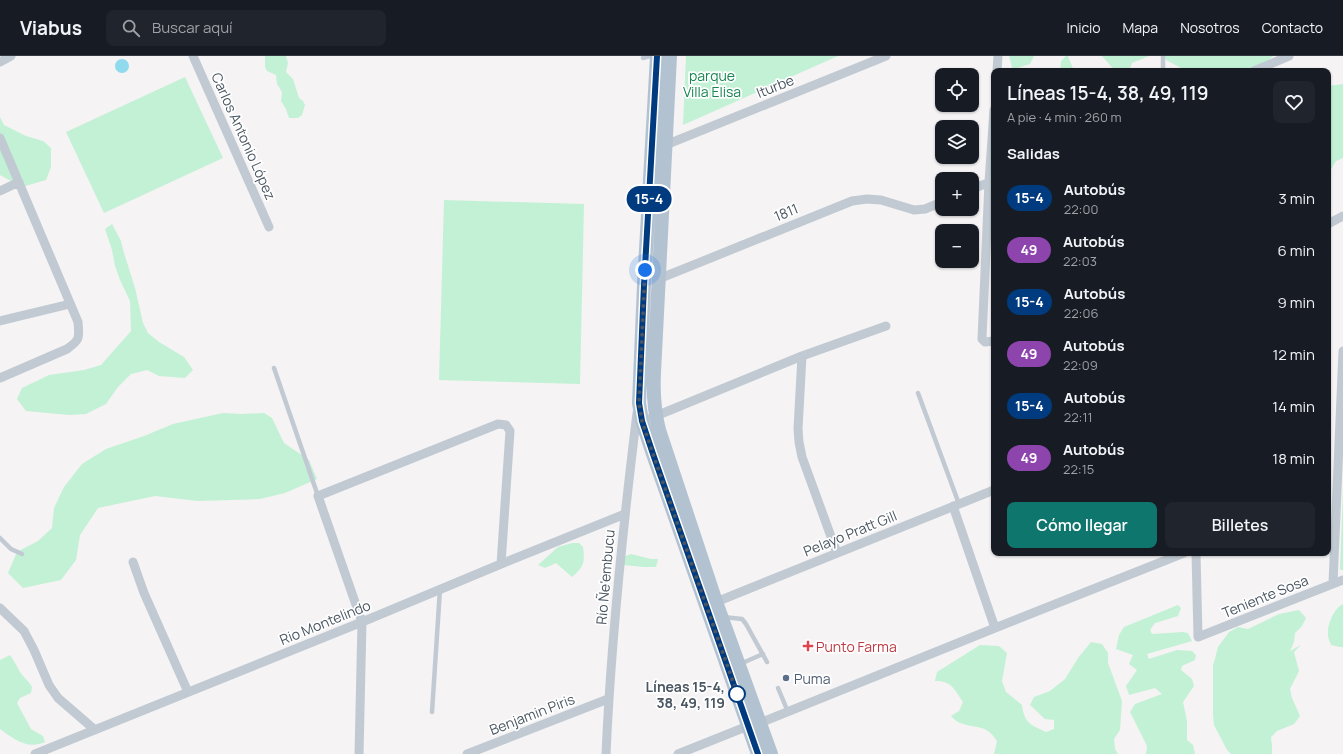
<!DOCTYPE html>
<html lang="es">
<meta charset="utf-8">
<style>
:root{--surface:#171b24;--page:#20242c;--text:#f1f3f6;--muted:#9ea1a6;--line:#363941;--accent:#0f766e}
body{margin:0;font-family:Manrope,sans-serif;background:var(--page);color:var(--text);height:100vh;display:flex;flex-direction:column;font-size:15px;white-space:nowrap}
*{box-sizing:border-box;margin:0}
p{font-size:13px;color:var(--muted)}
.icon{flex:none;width:22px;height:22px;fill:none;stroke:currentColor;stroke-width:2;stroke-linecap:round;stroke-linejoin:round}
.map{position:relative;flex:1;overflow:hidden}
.panel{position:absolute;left:991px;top:12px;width:340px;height:488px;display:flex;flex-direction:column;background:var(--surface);border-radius:8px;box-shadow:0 1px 3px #0004}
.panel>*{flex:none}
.badge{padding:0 8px;border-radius:13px;font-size:14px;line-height:26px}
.controls{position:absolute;left:935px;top:12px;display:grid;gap:8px}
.controls a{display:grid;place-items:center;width:44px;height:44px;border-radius:8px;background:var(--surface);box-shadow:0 1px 3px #0004;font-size:20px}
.you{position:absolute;width:20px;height:20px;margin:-10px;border:3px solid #fff;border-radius:50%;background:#1a73e8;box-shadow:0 0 0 6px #1a73e833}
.map>.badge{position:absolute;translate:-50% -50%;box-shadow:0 0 0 2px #fff}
h2{padding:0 16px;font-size:15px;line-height:36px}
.round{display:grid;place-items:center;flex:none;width:42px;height:42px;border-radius:8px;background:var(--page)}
.head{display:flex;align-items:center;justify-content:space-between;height:68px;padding:0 16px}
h1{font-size:19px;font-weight:600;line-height:30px}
.cta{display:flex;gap:8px;margin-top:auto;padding:8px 16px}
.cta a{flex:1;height:46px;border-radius:8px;background:var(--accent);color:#fff;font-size:16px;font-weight:600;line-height:46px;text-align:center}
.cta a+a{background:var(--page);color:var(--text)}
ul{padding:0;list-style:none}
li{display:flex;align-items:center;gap:12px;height:52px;padding:0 16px}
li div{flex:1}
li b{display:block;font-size:15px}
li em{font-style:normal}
li .badge{min-width:44px;font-weight:700;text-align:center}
header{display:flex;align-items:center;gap:24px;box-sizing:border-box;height:56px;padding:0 20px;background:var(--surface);border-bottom:1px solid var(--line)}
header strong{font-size:19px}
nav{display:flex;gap:22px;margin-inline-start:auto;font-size:14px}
.search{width:280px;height:36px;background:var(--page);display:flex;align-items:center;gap:10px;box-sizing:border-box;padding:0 14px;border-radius:8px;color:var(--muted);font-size:15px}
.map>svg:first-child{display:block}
</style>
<header>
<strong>Viabus</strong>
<div class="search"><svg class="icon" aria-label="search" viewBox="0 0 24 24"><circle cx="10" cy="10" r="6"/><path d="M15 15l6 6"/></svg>Buscar aquí</div>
<nav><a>Inicio</a><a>Mapa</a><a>Nosotros</a><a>Contacto</a></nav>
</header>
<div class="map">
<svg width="1343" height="698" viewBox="0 0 1343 698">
<rect width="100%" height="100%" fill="#f5f3f3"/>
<path fill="#c3f1d5" d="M265 0H286L288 7 286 16 293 23 299 42 303 45 305 49 302 59 298 62H289L286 53 281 45 282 36 277 28 276 19 267 15 265 11Z
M686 0H838L683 69Z
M1009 0H1034L1030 8 1014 13 1015 15H1013Z
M1066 0H1068L1074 15H1060L1061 5Z
M1102 0H1149L1132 7 1129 15H1115Z
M1164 0H1273L1265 8 1243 15H1187L1166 4Z
M185 21 223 102 104 157 66 76Z
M1343 28V102L1336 105 1328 118V30Z
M0 61 4 69 26 80 43 85 51 92V111L46 124 22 131 0 119Z
M444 144 584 148 580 328 439 324Z
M112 168 121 185 124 197 135 232 143 267 148 277 159 286 184 301 193 314 185 322 159 320 147 314 131 318 118 331 106 348 86 358 69 359 26 355 17 343 22 332 49 319 84 314 101 309 131 275 130 245 120 224 115 210 112 194 105 173Z
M223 357 241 358 264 357 272 362 284 387 309 404 317 423 285 437 260 443 198 445 155 440 98 452 80 479 76 504 61 524 23 532 8 517 17 496 38 485 52 472 54 452 64 431 82 408 106 393 144 380 173 368Z
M1343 432V514H1341L1340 513Z
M572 487H579L583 491C585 507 584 510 572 521L556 507 545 512 538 509 558 491Z
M631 498 651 503H658L656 511H644L623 509V501Z
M1343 548V591H1340L1331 589C1330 586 1328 582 1328 579 1327 569 1334 552 1343 548Z
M1178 549 1181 552 1178 560 1155 567 1150 574 1152 578 1183 576 1188 577 1192 585 1147 598 1149 603 1177 594 1192 595 1196 599 1195 604 1182 610 1181 614 1192 623 1194 630 1183 646 1187 665V684L1193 689 1195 698H1146L1147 690 1130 656 1135 648 1162 638 1155 632 1129 639 1126 630 1137 614 1129 608 1133 599 1116 593 1119 579 1124 571Z
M1299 554 1306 562 1302 570 1295 577 1294 586 1290 595 1301 589 1294 596 1299 615 1290 633 1292 642 1300 660 1294 668 1277 675 1271 681 1272 690V698H1231L1227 694 1214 669 1213 659V610L1218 591 1229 576 1238 571 1248 573 1279 558Z
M1091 586 1102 588 1108 597V607L1122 645 1120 674 1114 683 1115 693 1118 698H994L997 685C985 666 975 674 958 666 956 665 953 662 951 660L959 655 963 646C954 633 952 625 935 625L937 616 980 589 999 590 1007 597 1002 625 1006 636 1022 649C1024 667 1031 669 1046 676L1054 673V664L1045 663 1030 649 1034 641 1050 635 1065 623 1078 602Z
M10 599C14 605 17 610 20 616 23 621 29 625 32 631L31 637 20 642 17 647 31 673 43 680 45 686C27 694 14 683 0 673V604Z"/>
<path fill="#90daee" d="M115 10a7 7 0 1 1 14 0a7 7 0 1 1-14 0Z"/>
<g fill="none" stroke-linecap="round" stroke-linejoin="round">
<path stroke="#c1cad2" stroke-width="4.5" d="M643 2 650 0
M1163 15V0
M274 312 318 440
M918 337 959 448
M0 482 11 493 22 498
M723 561 742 563 746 568 767 606
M740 608 763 598
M778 632 788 656
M432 656 440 533"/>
<path stroke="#c1cad2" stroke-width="9" d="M193 0 269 171
M0 6 11 0
M997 15 998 0
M1254 15 1289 0
M994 54 989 126 982 283 985 286 994 285
M0 82 78 266C79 282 81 283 67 293L0 322
M663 90 886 0
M972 133 993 125
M0 135 19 126
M1328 168 1343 160
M656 224 852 145 867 143 881 144 914 154 925 153 942 146
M0 265 70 248
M802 300 798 373 799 386 802 401 837 497
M651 362 802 300 886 270
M953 450 995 572
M1196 497 1198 581 1343 524
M133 506 144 537 188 636
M1333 527 1343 295
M716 546 994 434
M0 552 24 575 34 594 49 629 58 642 95 674
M35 698 362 566 501 508 625 458
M359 698 362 566 318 440 498 368 506 369 510 375 501 508
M467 698 608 643
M606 698C611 585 623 470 637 357
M678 698 748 670 760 667 995 572 1184 497"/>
<path stroke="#b3c2d1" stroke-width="14" d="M657 0 644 229 639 347 642 365 653 398 758 698
M670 0 654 317C653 337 654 354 659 374L716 546 771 698"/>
</g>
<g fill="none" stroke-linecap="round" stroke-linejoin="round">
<defs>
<path id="line" d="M657 0 644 229 639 347 642 365 653 398 758 698"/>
</defs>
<use href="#line" stroke="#fff" stroke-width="9"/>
<use href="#line" stroke="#003b80" stroke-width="6"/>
<path stroke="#4a5661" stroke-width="4" stroke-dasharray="0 7.2" d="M645 214 639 347 642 365 653 398 738 640 737 638"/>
</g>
<path fill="#e0444e" stroke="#fff" stroke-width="1.5" d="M806 584h4v4h4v4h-4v4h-4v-4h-4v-4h4z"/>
<circle fill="#5c6f8a" stroke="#fff" stroke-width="1.5" cx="786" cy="622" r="4"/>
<circle fill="#fff" stroke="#003b80" stroke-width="2" cx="737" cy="638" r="8"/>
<g text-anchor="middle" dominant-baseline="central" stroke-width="3.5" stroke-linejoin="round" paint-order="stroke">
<g font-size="14" fill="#17864f" stroke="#fff">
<text x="712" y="19">parque<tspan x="712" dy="16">Villa Elisa</tspan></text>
</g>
<g font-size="14" fill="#4a5661" stroke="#fff">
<text transform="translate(775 30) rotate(-22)">Iturbe</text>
<text transform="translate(244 80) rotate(66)">Carlos Antonio López</text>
<text transform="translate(786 156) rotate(-22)">1811</text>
<text transform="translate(850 477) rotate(-22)">Pelayo Pratt Gill</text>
<text transform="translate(605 521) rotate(-85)">Río Ñe'embucu</text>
<text transform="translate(1265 540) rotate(-22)">Teniente Sosa</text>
<text transform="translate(325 566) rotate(-22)">Rio Montelindo</text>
<text transform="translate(532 658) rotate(-21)">Benjamin Piris</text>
</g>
<g font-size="14" fill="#be3a42" stroke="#fff" text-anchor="start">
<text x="816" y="590">Punto Farma</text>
</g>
<g font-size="14" fill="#4e5e75" stroke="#fff" text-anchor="start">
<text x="794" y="622">Puma</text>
</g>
<g font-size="14" font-weight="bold" fill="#4a5661" stroke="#fff" text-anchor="end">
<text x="725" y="630">Líneas 15-4,<tspan x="725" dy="16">38, 49, 119</tspan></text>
</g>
</g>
</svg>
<div class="controls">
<a><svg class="icon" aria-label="locate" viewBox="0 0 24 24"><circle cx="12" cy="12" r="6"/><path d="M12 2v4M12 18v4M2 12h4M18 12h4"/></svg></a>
<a><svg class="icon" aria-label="layers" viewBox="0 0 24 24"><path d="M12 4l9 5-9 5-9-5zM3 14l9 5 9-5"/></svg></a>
<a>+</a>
<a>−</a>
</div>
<div class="you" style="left:645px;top:214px"></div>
<b class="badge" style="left:649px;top:143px;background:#003b80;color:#fff">15-4</b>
<section class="panel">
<div class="head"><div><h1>Líneas 15-4, 38, 49, 119</h1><p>A pie · 4 min · 260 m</p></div><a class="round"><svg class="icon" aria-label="heart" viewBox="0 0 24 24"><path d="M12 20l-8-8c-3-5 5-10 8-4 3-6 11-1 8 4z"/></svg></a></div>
<h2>Salidas</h2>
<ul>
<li><span class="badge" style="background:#003b80;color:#fff">15-4</span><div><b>Autobús</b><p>22:00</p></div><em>3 min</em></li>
<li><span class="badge" style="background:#8e44ad;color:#fff">49</span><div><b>Autobús</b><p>22:03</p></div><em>6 min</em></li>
<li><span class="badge" style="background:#003b80;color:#fff">15-4</span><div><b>Autobús</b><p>22:06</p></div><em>9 min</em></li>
<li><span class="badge" style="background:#8e44ad;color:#fff">49</span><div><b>Autobús</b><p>22:09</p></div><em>12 min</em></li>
<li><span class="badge" style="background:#003b80;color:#fff">15-4</span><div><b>Autobús</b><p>22:11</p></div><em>14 min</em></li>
<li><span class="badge" style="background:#8e44ad;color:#fff">49</span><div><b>Autobús</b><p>22:15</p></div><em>18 min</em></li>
</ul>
<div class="cta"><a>Cómo llegar</a><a>Billetes</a></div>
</section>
</div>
